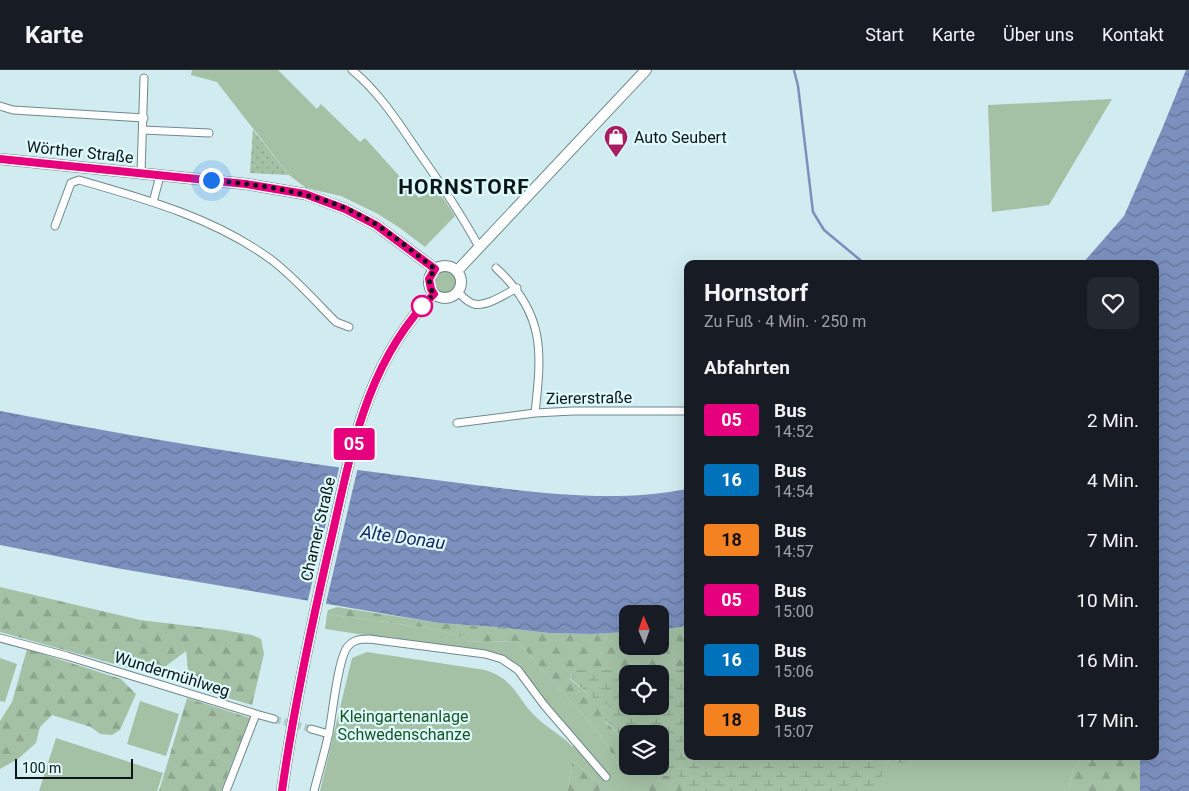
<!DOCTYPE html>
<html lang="de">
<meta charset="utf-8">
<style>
:root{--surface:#171b24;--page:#242831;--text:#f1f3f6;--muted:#9ea1a6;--line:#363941}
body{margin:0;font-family:Roboto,sans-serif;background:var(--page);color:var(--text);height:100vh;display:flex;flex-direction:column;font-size:19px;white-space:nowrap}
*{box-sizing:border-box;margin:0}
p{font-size:16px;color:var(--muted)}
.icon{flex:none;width:28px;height:28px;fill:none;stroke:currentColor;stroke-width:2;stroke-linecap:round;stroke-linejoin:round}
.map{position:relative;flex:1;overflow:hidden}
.sheet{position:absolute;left:684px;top:190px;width:475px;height:500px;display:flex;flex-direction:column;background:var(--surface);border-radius:10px;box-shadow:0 5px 20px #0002}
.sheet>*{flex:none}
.badge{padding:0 10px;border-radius:4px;font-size:18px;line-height:32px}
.needle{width:32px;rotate:358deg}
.buttons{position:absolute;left:619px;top:535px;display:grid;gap:10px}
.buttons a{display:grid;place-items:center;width:50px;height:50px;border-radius:10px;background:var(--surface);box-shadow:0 5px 20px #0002;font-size:25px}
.scale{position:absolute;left:15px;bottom:12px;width:118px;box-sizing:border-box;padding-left:5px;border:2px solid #0c1617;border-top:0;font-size:14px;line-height:18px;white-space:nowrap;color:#0c1617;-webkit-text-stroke:4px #defafd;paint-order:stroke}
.you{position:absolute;width:25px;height:25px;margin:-12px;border:4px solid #fff;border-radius:50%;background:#1a73e8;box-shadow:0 0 0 8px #1a73e833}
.map>.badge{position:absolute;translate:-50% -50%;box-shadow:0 0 0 2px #fff}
h2{padding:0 20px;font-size:19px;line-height:45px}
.round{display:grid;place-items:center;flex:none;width:52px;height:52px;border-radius:10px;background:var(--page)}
.head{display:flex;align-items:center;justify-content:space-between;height:85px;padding:0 20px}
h1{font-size:24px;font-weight:700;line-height:38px}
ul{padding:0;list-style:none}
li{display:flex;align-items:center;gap:15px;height:60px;padding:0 20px}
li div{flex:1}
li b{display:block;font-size:19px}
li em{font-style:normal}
li .badge{min-width:55px;font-weight:700;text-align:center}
header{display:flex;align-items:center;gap:30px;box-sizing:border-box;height:70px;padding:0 25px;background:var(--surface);border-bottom:1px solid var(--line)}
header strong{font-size:24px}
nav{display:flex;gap:28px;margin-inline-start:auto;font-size:18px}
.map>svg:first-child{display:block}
</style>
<header>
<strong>Karte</strong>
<nav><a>Start</a><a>Karte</a><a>Über uns</a><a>Kontakt</a></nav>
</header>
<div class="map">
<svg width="1189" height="721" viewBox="0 0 1189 721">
<defs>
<pattern id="forest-firs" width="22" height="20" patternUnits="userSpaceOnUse" patternTransform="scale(1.25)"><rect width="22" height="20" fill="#a4c1a5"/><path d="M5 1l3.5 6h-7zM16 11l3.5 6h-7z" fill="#8ca58d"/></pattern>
<pattern id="wetland-marsh" width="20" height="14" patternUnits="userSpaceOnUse" patternTransform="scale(1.25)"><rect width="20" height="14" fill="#a4c1a5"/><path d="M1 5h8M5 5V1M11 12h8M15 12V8" fill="none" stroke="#8ca58d"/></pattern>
<pattern id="park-dots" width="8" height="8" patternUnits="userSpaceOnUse" patternTransform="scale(1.25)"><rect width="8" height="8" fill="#a4c1a5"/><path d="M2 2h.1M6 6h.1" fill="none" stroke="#8ca58d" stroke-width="1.8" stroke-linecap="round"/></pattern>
<pattern id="water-waves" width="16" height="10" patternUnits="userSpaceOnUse" patternTransform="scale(1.25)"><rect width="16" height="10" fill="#7c90be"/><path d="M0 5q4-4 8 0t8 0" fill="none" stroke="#647599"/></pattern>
</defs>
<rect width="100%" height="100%" fill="#d1ecf0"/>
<path fill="#a4c1a5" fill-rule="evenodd" d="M192 0H278L317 39 321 34 360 72 365 68 419 128 434 114 455 146 425 177 400 158 378 144 341 126 306 118 289 105 217 12 191 5Z
M1112 29 1049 135 992 142 988 35Z
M433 211a12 12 0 1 1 24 0a12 12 0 1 1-24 0Z
M327 544 428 558 460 566 468 571 485 572 517 571 600 664 618 694 626 702 640 696H660V664H628L627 673 571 600 687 599 688 686H872L885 694 892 688 910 698 913 686H1083L1073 700 1069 721H600L598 712 572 690 568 721H320L352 588 367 582 485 600C516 610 515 627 536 647 548 659 562 665 573 677L577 669 560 651 528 608 492 584 325 559ZM628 604H660V636H628Z
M0 588 17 594 5 632 0 631Z
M140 631 179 644 166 686 127 674Z
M56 668 163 703 157 721H39Z"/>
<path fill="url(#forest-firs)" d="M0 517 140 550 224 560 252 565 261 569 264 584 252 635 190 617 186 581 154 605 0 562Z
M337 537 439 553 496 557 549 563 592 564 627 562 628 576H660V560L687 556V599L571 601 570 609 589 625 614 639 605 651 627 673 628 696H640L626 702 618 694 600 664 517 571 485 572 468 571 460 566 428 558 327 544 328 540Z
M27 579 121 609 136 624 120 660 112 665 100 664 91 657 52 645 40 657 36 673 18 689 0 699V651L12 632Z
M187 628 250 648 221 721H159Z
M872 686H913L910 698 892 688 885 694Z
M1083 686H1140V721H1069L1073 700Z
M572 690 598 712 600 721H568Z
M654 696 664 706H679L681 719 683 721H650L641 710Z"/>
<path fill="url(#wetland-marsh)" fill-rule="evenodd" d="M687 599 688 686H872L885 694 877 721H683L681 719 679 706H664L654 696H660V664H628L627 673 605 650 614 639 589 625 570 608 571 600ZM628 604H660V636H628Z"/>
<path fill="url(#park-dots)" d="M253 60 289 105 250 103Z"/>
<path fill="url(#water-waves)" d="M1186 0H1189V721H1140V686H1155V194H1082L1124 146 1162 59Z
M0 341C144 369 290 392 436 410 519 420 605 435 687 419V556L660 560V544H628L627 562 592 564 549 563 496 557 439 553 116 498 0 475Z"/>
<path fill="#d1ecf0" d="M340 394 358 397 325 537 307 534Z"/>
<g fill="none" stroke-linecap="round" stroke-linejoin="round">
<path stroke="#7c90be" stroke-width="2.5" d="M794 0 798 16 813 142 824 160 865 194"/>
<path stroke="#b3cccf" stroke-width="7" stroke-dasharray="7 3.5" stroke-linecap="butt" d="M274 649 311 659"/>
<defs>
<path id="street" d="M352 0C379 22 398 52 417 80 439 111 461 144 479 177
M0 36 13 40 144 48
M143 60 209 63
M141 103 144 8
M153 132 160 106
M55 156 71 113 79 110C146 129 217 149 273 191 296 209 316 232 336 252L349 257
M496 198C545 243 542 281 535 343L573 341H683
M458 222C463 227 468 233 474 234 487 237 505 224 517 218
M457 353 535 343
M0 568 67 586 256 644 226 721
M256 644 274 649
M311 659 329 664
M314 721C319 701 325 682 329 662 333 641 337 596 346 579 352 570 359 569 369 569L485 584 502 589 518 600 544 635 606 707"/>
<path id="secondary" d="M0 89 246 114 305 124 345 139 376 155 435 199
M429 212a16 16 0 1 1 32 0a16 16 0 1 1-32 0Z
M457 201 646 0
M282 721C293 641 310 562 328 483 350 389 363 294 434 224"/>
</defs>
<use href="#street" stroke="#6f888b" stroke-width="9"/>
<use href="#secondary" stroke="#6f888b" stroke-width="12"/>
<use href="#street" stroke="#fff" stroke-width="7"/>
<use href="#secondary" stroke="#fff" stroke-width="10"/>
</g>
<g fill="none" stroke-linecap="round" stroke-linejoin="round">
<defs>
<path id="line" d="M0 89 246 114 305 124 345 139 376 155 435 199 429 209 431 219 434 224C363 294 350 390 328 483 310 562 293 641 282 721"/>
</defs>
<use href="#line" stroke="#fff" stroke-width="11"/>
<use href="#line" stroke="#e6007e" stroke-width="8"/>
<path stroke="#0c1617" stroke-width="5" stroke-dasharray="0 9" d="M211 110C269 116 327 123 377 155 397 168 416 184 435 199L429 209 431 219 434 224 422 236"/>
</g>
<defs>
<symbol id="shop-pin" viewBox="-11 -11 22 30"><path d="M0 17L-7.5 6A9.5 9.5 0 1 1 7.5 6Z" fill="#a91e62" stroke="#defafd"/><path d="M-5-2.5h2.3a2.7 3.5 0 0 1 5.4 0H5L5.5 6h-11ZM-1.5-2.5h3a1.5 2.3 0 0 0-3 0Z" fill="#fff"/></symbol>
</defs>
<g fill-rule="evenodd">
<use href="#shop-pin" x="602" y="53" width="28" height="38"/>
</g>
<circle fill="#fff" stroke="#e6007e" stroke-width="2.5" cx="422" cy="236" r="10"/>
<g text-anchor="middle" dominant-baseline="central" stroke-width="4.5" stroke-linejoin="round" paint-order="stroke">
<g font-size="16" fill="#0c1617" stroke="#defafd" text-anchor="start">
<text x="634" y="67">Auto Seubert</text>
</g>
<g font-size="16" fill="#0c1617" stroke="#defafd">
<text transform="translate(80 82) rotate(6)">Wörther Straße</text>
<text transform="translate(589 328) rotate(-1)">Ziererstraße</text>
<text transform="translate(318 459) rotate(-77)">Chamer Straße</text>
<text transform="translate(172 604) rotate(17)">Wundermühlweg</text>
</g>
<g font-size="16" fill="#165521" stroke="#defafd">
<text x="404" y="646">Kleingartenanlage<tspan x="404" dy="18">Schwedenschanze</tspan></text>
</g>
<g font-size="18" font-style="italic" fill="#162861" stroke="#defafd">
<text transform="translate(403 467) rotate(8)">Alte Donau</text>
</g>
<g font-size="21" font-weight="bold" letter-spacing="1" fill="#0c1617" stroke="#defafd">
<text x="464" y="117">HORNSTORF</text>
</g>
</g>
</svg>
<div class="buttons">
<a><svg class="needle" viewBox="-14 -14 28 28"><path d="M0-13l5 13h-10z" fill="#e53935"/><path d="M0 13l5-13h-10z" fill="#9ea1a6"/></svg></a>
<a><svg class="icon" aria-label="locate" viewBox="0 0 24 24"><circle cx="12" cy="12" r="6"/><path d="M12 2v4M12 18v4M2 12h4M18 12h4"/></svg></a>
<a><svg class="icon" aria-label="layers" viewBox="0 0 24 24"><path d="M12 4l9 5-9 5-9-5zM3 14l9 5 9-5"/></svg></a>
</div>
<div class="scale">100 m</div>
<div class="you" style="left:211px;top:110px"></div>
<b class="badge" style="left:354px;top:374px;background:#e6007e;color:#fff">05</b>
<section class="sheet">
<div class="head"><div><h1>Hornstorf</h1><p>Zu Fuß · 4 Min. · 250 m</p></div><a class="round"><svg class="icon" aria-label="heart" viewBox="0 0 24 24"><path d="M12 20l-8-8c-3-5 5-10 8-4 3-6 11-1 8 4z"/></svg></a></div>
<h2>Abfahrten</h2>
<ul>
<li><span class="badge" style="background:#e6007e;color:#fff">05</span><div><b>Bus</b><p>14:52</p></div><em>2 Min.</em></li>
<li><span class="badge" style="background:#0072bc;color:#fff">16</span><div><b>Bus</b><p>14:54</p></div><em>4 Min.</em></li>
<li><span class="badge" style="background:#f58220;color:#111">18</span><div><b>Bus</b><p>14:57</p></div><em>7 Min.</em></li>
<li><span class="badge" style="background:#e6007e;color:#fff">05</span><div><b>Bus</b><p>15:00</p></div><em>10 Min.</em></li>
<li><span class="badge" style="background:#0072bc;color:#fff">16</span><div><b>Bus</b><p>15:06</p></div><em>16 Min.</em></li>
<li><span class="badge" style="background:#f58220;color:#111">18</span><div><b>Bus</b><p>15:07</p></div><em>17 Min.</em></li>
</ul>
</section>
</div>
